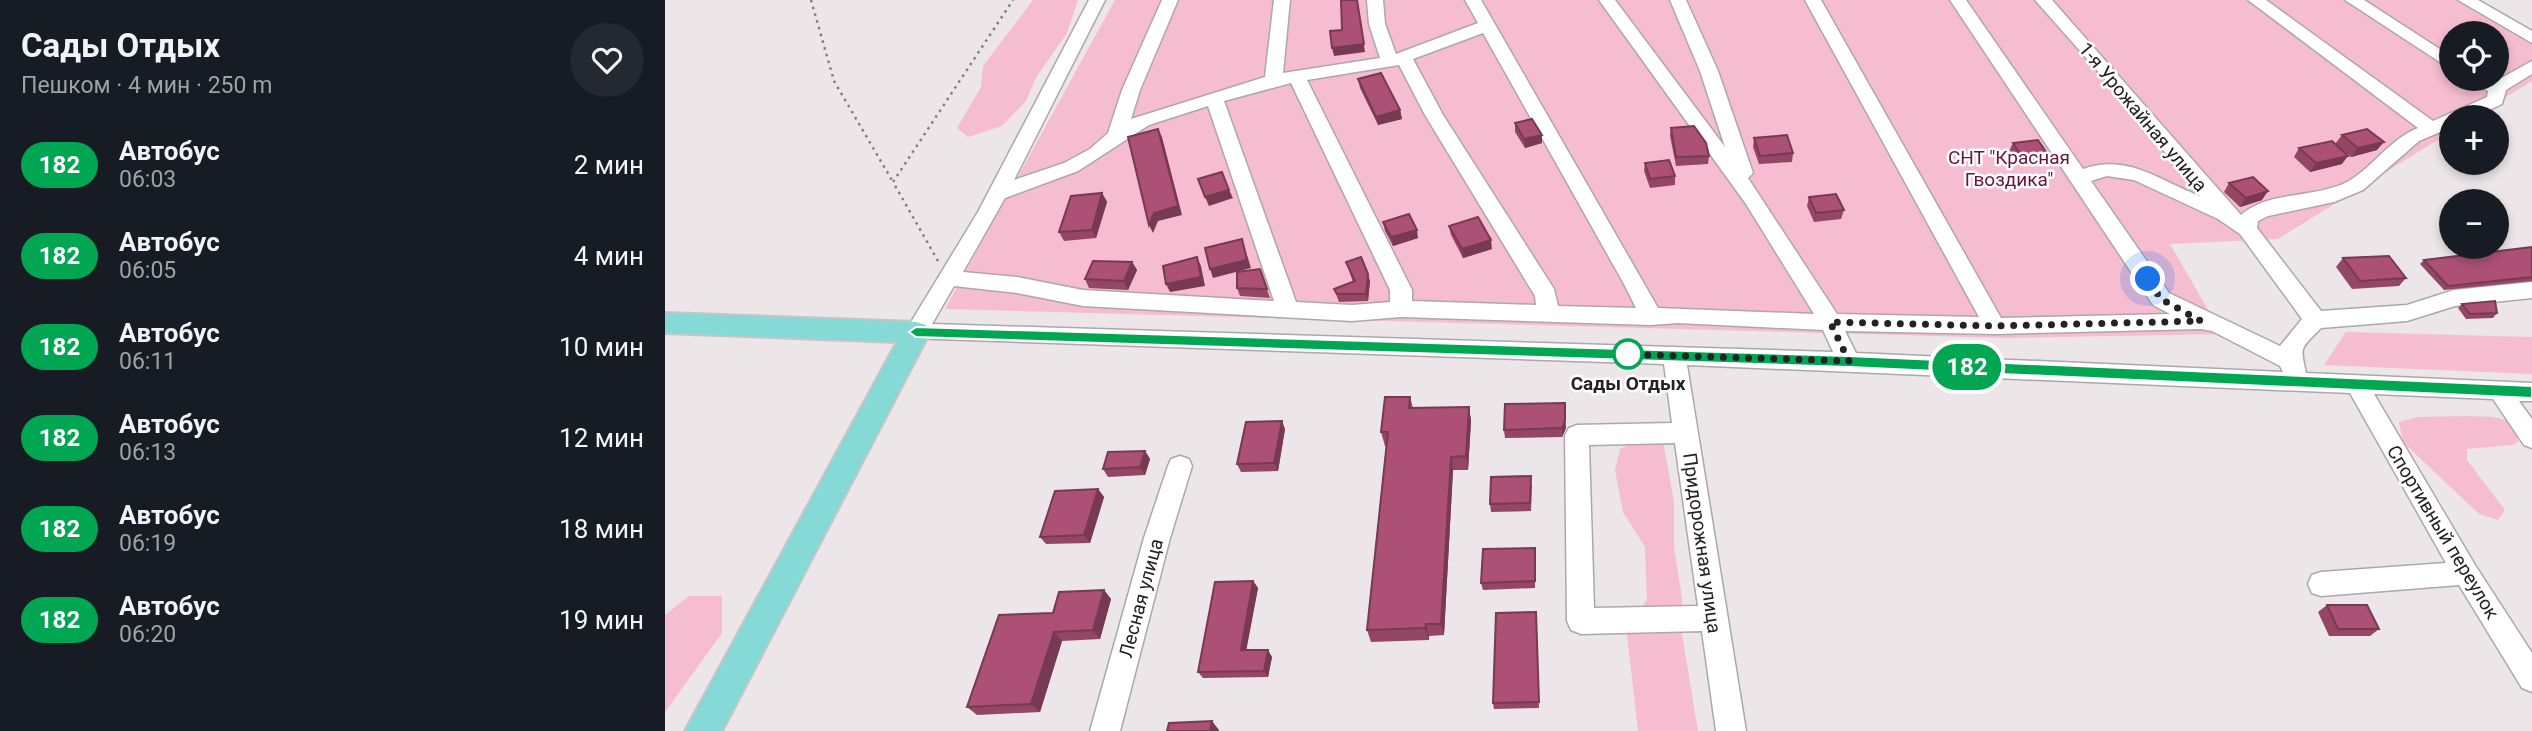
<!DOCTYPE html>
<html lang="ru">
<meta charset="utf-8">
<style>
:root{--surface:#171b24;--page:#242831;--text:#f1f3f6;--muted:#9ea1a6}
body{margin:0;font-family:Roboto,sans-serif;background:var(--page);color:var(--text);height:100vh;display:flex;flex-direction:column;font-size:26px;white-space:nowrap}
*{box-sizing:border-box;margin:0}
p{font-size:23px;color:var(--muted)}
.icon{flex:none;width:38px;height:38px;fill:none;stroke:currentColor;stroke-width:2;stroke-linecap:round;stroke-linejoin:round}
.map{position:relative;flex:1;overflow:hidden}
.drawer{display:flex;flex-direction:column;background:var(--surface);width:665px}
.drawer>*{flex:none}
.badge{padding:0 14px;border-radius:23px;font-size:24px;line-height:46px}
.tools{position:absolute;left:1774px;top:21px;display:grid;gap:14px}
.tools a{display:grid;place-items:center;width:70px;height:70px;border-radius:50%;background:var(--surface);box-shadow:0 4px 10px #0003;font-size:35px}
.you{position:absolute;width:35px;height:35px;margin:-18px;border:5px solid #fff;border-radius:50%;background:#1a73e8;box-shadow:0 0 0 10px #1a73e833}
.map>.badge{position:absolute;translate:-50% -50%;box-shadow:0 0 0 4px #fff}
.round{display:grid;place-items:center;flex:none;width:74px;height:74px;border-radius:37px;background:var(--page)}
.headline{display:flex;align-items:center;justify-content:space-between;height:119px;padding:0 21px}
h1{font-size:33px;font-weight:700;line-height:52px}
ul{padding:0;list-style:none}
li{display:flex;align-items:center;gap:21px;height:91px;padding:0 21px}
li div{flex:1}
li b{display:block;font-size:26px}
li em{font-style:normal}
li .badge{min-width:77px;font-weight:700;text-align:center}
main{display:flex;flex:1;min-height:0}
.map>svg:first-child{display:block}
</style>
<main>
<section class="drawer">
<div class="headline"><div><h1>Сады Отдых</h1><p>Пешком · 4 мин · 250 m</p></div><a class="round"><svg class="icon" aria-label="heart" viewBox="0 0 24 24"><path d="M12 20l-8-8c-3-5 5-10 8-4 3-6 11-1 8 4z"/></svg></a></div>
<ul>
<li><span class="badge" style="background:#00a651;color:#fff">182</span><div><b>Автобус</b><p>06:03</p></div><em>2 мин</em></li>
<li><span class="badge" style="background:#00a651;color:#fff">182</span><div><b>Автобус</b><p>06:05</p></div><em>4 мин</em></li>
<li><span class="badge" style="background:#00a651;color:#fff">182</span><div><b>Автобус</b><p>06:11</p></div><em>10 мин</em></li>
<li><span class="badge" style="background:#00a651;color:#fff">182</span><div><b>Автобус</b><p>06:13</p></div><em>12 мин</em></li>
<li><span class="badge" style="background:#00a651;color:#fff">182</span><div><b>Автобус</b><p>06:19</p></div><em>18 мин</em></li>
<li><span class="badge" style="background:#00a651;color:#fff">182</span><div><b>Автобус</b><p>06:20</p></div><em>19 мин</em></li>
</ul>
</section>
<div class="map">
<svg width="1867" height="731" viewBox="0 0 1867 731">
<rect width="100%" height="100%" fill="#ede6e8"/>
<path fill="#f6bccf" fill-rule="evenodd" d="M368 0H413L402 33 372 76 361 101 337 126 303 137 292 128 316 87 318 66Z
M450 0H1811L1867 34V81L1808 117H1787V131L1613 239 1505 244 1557 334 1342 338 280 309ZM1787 33H1832V79H1787Z
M1681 332 1867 337V374L1659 365Z
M1802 416C1827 418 1849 412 1853 442L1847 445 1802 449V460L1840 510 1833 520 1814 514 1738 442 1734 422 1753 417Z
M970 442H998L1009 501V547L1017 598V634L1033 731H973L962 634 982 599 980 547 958 512 950 470 955 449Z
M24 596H57V633L0 712V615Z"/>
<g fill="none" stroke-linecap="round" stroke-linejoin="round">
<defs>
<path id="minor" d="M424 0H440L349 180 399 163 425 149 443 133 457 90 497 0H513L475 90 466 119 600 77 609 0H625L618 73 715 58 704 24 702 0H718L720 24 731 54 813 23 800 0H816L993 308 1149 314 1081 204 934 0H950L1060 147 1035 71 1005 0H1021L1053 71 1088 173 1083 178 1172 314 1314 317 1140 0H1156L1336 318 1505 314 1488 305 1285 0H1301L1418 169C1463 153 1495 181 1535 196L1454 95 1370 0H1387L1576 215C1603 190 1651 199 1684 181 1709 166 1725 139 1753 128L1583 0H1601L1768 121 1822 97 1823 91 1800 79 1831 81 1867 61V74L1841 90 1837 104 1809 117H1787V127L1754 141 1698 190 1669 202 1603 216 1593 221 1592 228 1656 311 1742 305 1789 290 1867 282V298L1790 306 1742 321 1656 328C1635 350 1635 345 1641 373L1867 383V401H1854L1867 419V448L1859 445 1828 399 1709 394 1810 565 1867 653V692L1857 688 1794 585 1656 596 1647 593 1643 584 1647 575 1656 572 1781 563 1685 393 1022 365 1081 731H1051L1037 631 916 634 906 630 902 621 900 435 904 428 912 425 1007 423 999 364 243 338 240 332 313 212ZM818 33 959 284 971 308 893 306 889 289 778 115 748 59ZM734 65 760 115 870 296 871 305 747 301V290L642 80ZM626 83 725 290V302L687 305 631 302 559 101ZM543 106 609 301 418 290 352 277 298 272 340 198 413 171 484 125ZM1442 176 1469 180 1553 219 1575 234 1637 319 1615 346 1504 293 1426 181ZM289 286 352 293 418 306 687 321 736 317 986 325 1013 323 1158 330 1168 352 267 324ZM1536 329 1547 331 1615 366 1618 372 1191 353 1180 331 1330 334ZM1010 443 1033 606 929 608 924 445Z
M1680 0H1699L1787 57V70Z
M1793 0H1813L1867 31V43Z
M515 456 524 459 527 466 505 538 455 731H425L479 538 503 466 506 459Z"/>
<path id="major" d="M0 313 251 322 261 325 265 332 57 731H20L232 342 0 333Z"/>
</defs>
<use href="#minor" stroke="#ada7a8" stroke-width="3"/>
<use href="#major" stroke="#c6c6c6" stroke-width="4"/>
<path stroke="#827e7f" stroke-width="2.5" stroke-dasharray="2.5 4.5" stroke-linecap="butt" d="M146 0 169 81 228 182
M273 261 228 182 348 0"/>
<use href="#minor" fill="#fff" fill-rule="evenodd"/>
<use href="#major" fill="#85d9d6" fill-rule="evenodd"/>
</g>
<path fill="#944665" d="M693 79 735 110 737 119 713 125 695 88Z
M850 123 877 143 860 148 850 132Z
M1006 128 1044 156 1043 164 1011 166 1005 136Z
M1677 135 1712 150 1686 157 1670 144Z
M1089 138 1128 153 1127 162 1094 164 1088 147Z
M1348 143 1383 155 1379 164 1354 166 1344 151Z
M1634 148 1677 164 1645 172 1629 157Z
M980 163 1010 176V185L985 188 979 171Z
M1564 183 1597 200 1575 207 1559 192Z
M437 193 442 202 431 238 399 241 394 232Z
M1144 197 1179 210 1176 219 1149 222 1142 206Z
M718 222 753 238 728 246 720 231Z
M784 226 827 249 798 258 786 235Z
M1867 247V281L1779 290 1755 264 1759 260Z
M1678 258 1741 278 1734 286 1687 289 1671 267Z
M467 262 472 270 463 290 424 288 420 279Z
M681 262 705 281 703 301 674 302 669 289 688 282Z
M595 269 605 298 575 296 572 288Z
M1797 304 1832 313 1828 318 1801 319 1793 308Z
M745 397 748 408 804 407 806 421 803 470H788L779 635 764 636V640L706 642 702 630 721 446H720L716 432Z
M901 428 897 437 840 438 839 430Z
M620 429 613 471 576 472 572 464Z
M480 451 485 459 480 475 443 477 438 469Z
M867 484 866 511 826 512 825 504Z
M433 489 439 497 425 543 381 544 375 537Z
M870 548V588L818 590 816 583Z
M588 581 593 588 581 650 607 657 603 677 538 678 533 672Z
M439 590 446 599 435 639 397 641 375 712 312 715 302 707 388 613Z
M1662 605 1714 629 1705 636H1664L1653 612Z
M871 612 874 708 829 709 828 703Z"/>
<path fill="#783952" d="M692 0 700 52 669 56 667 48Z
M735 110 737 119 713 125 711 117Z
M493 129 497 137 517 215 493 221 488 233 484 225Z
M877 135V143L860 148 859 139Z
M1719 142 1712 150 1686 157 1693 148Z
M1683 156 1677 164 1645 172 1651 163Z
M564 190 568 198 544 206 540 197Z
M1603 191 1597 200 1575 207 1581 198Z
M437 193 442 202 431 238 427 230Z
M752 230 753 238 728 246 726 237Z
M577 239 586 268 548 278 545 269Z
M826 240 827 249 798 258 797 249Z
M532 257 536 266 540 286 505 292 501 284Z
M467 262 472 270 463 290 459 281Z
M703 274 705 281 703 301 701 294Z
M900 403 901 428 897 437V428Z
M804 407 806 421 803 470 801 456Z
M617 421 620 429 613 471 609 463Z
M480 451 485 459 480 475 475 467Z
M786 457 788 470 779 635 776 624Z
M433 489 439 497 425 543 419 535Z
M588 581 593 588 580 657 576 650Z
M439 590 446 599 435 639 428 630Z
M761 624 764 636V640L760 628Z
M389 632 397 641 375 712 366 704Z
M603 650 607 657 603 677 599 671Z
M547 721 554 730V731H545Z"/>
<path fill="#ac5175" stroke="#783952" stroke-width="2" d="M676 0H692L699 44 667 48 665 31 677 30Z
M716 73 735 110 711 117 693 79Z
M867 119 877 135 859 139 850 123Z
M1029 126 1041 143 1044 156 1011 157 1006 128Z
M493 129 513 206 489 213 484 225 463 137Z
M1702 129 1719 142 1693 148 1677 135Z
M1122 135 1128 153 1095 156 1089 138Z
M1373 140 1383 155 1357 157 1348 143Z
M1667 141 1683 156 1651 163 1634 148Z
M1004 160 1010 176 985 179 980 163Z
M557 172 564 190 540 197 533 179Z
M1588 177 1603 191 1581 198 1564 183Z
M437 193 427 230 394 232 406 196Z
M1171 194 1179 210 1151 213 1144 197Z
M744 214 752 230 726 237 718 222Z
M813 217 826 240 797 249 784 226Z
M577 239 582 260 545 269 540 248Z
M1867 247V277L1783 286 1759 260Z
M1724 256 1741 278 1695 281 1678 258Z
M532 257 536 277 501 284 498 266Z
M696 257 703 274 701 294H672L669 289 690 281 681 262Z
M428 261 467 262 459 281 420 279Z
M595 269 602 289 572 288V272Z
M1830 301 1832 313 1805 314 1797 304Z
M720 397H745L744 408 804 407 801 456 786 457 776 624H761L760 628 702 630 723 432H716Z
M900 403V420L897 428 839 430 840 404Z
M617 421 609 463 572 464 581 422Z
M480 451 475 467 438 469 443 452Z
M866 476 865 503 825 504 826 477Z
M433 489 419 535 375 537 390 491Z
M870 548V581L816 583 818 549Z
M588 581 576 650H603L599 671 533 672 550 582Z
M439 590 428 630 389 632 366 704 302 707 334 615 388 613 394 592Z
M1662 605H1702L1714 629H1673Z
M871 612 874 702 828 703 831 613Z
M547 721 545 731H502L504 723Z"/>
<path fill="#00a651" stroke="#fff" stroke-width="2" d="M251 327 1184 356 1867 386V398L1184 367 251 337 244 332Z"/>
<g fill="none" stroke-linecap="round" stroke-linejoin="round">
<path stroke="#242223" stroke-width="7" stroke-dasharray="0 12.6" d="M963 354H954L1184 361 1165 322 1330 326 1536 321 1496 299 1483 279"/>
</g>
<circle fill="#fff" stroke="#00a651" stroke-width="3.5" cx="963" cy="354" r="14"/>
<g text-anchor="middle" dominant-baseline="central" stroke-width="5" stroke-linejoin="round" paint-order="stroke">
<g font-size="19" fill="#242223" stroke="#fff">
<text transform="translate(1478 117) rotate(50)">1-я Урожайная улица</text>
<text transform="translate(1778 532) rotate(59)">Спортивный переулок</text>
<text transform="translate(1037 543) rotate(82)">Придорожная улица</text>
<text transform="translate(476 598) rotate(-75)">Лесная улица</text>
</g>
<g font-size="19" fill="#69123c" stroke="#fff">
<text x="1344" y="157">СНТ "Красная<tspan x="1344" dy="22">Гвоздика"</tspan></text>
</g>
<g font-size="19" font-weight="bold" fill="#242223" stroke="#fff">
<text x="963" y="383">Сады Отдых</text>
</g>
</g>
</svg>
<div class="tools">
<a><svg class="icon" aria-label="locate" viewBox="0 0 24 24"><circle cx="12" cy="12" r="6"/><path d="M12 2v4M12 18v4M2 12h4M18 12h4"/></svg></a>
<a>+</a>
<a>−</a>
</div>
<div class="you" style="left:1483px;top:279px"></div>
<b class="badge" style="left:1302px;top:367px;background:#00a651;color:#fff">182</b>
</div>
</main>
